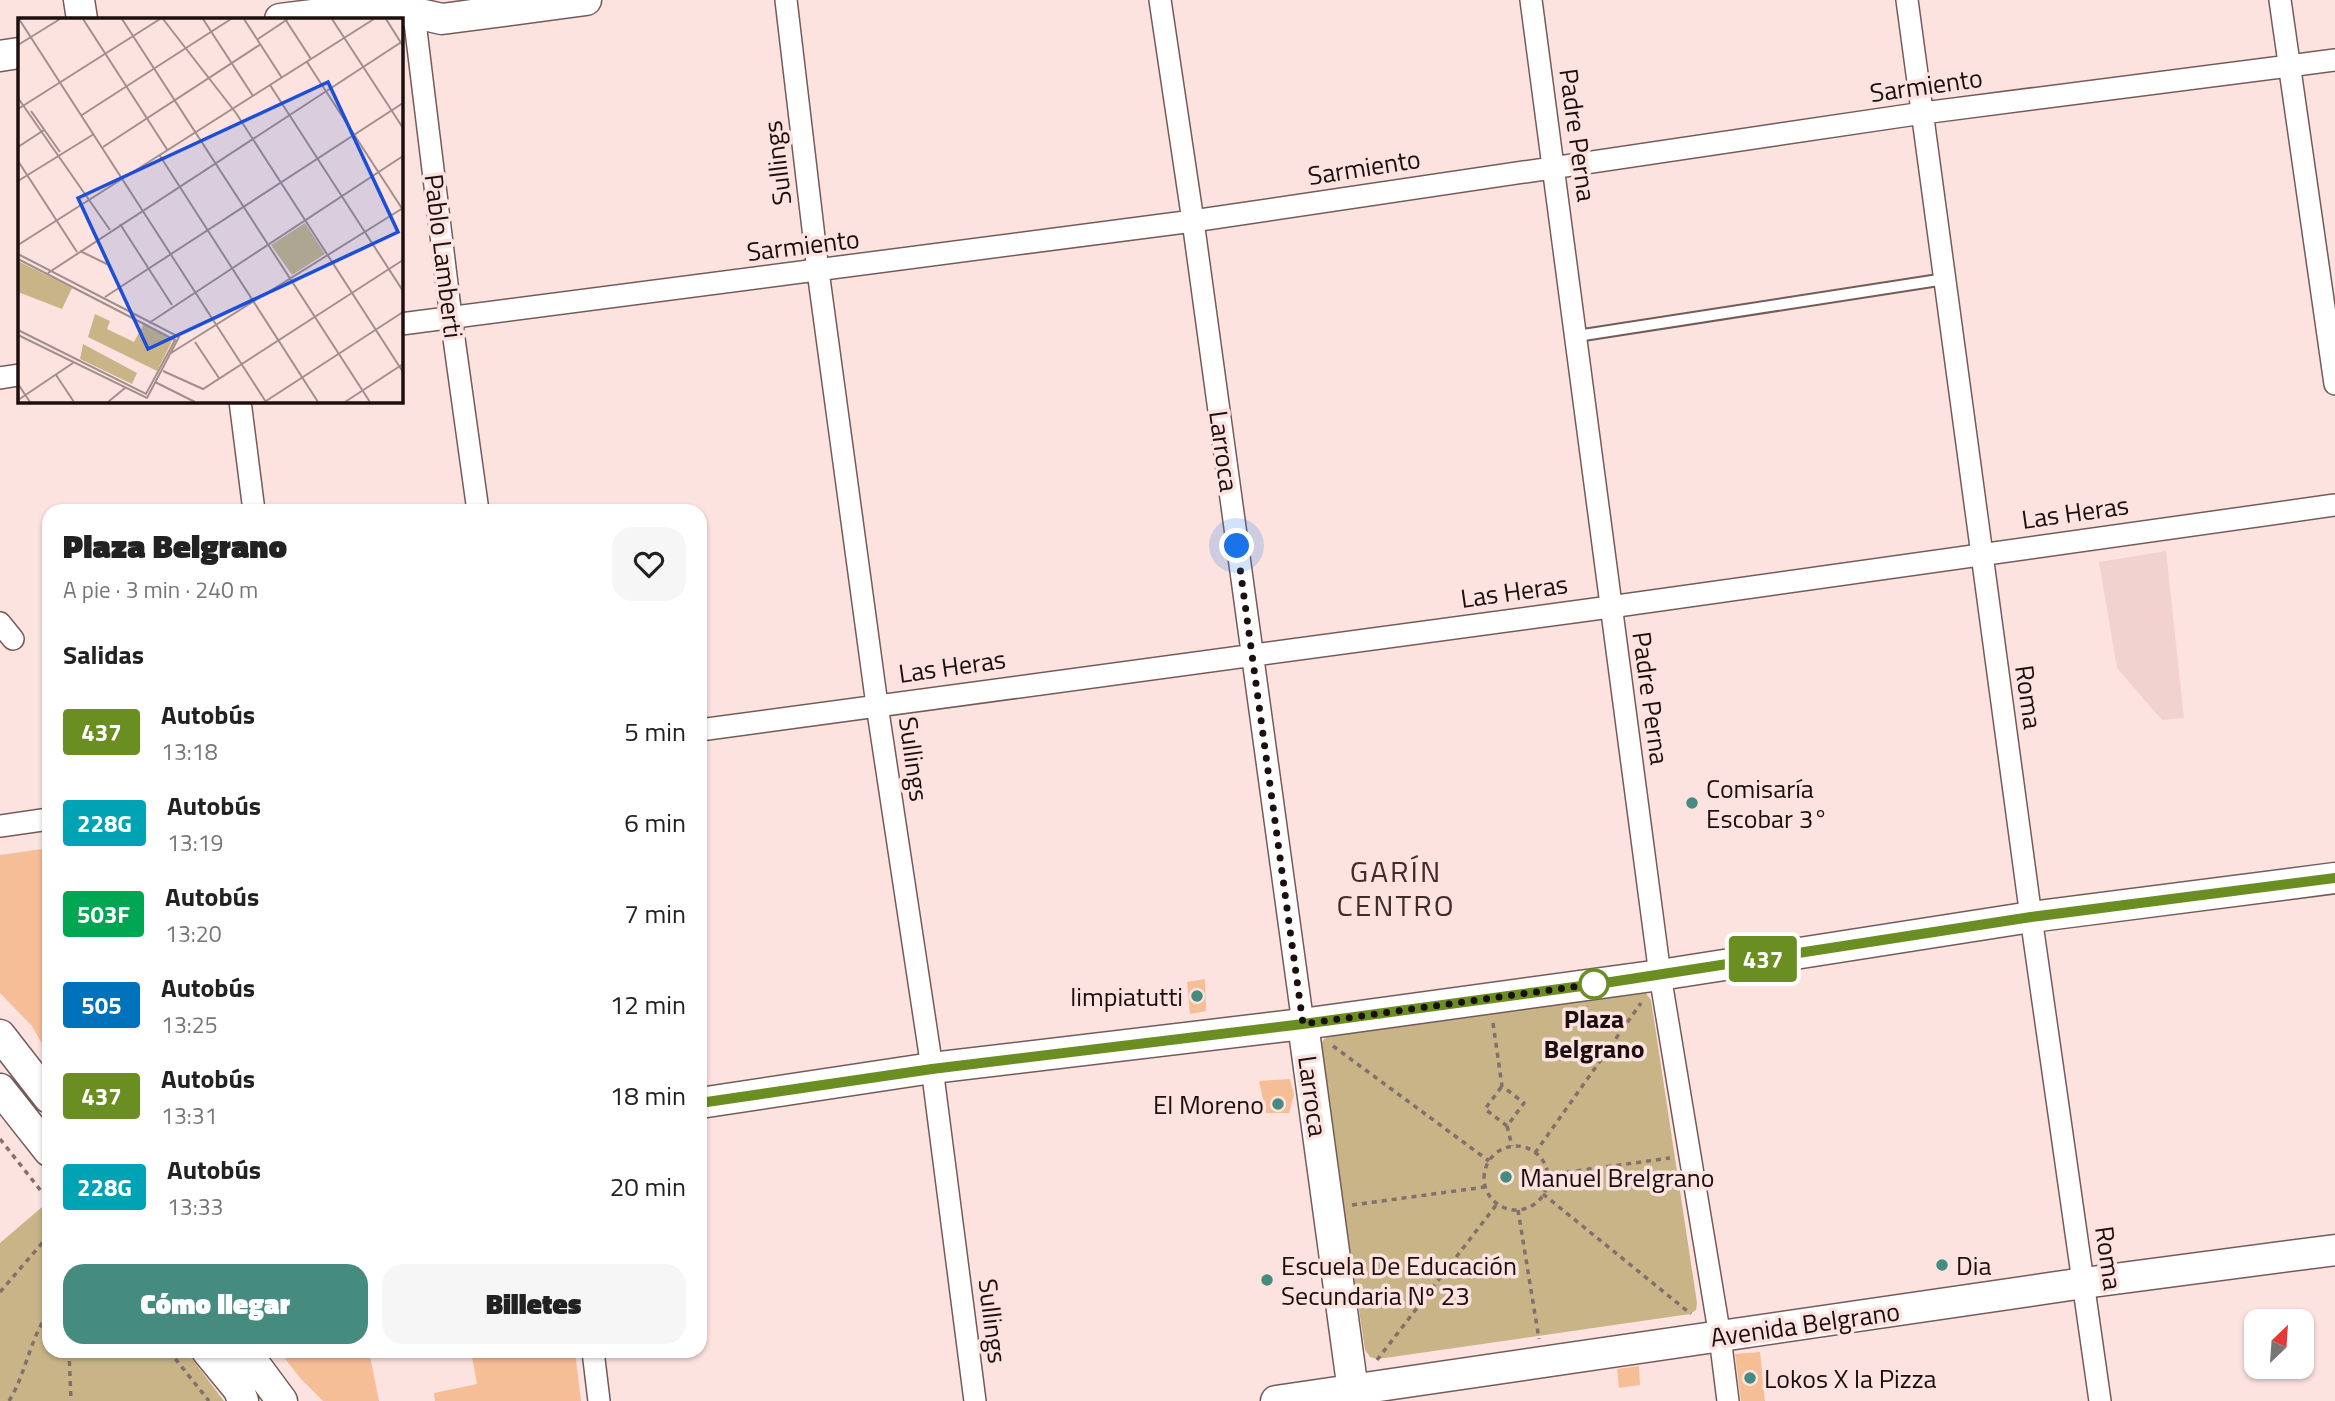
<!DOCTYPE html>
<html lang="es">
<meta charset="utf-8">
<style>
:root{--surface:#fff;--page:#f6f6f6;--text:#222;--muted:#767676;--accent:#468b7f}
body{margin:0;font-family:"Titillium Web",sans-serif;background:var(--page);color:var(--text);height:100vh;display:flex;flex-direction:column;font-size:26px;white-space:nowrap}
*{box-sizing:border-box;margin:0}
p{font-size:23px;color:var(--muted)}
.icon{flex:none;width:38px;height:38px;fill:none;stroke:currentColor;stroke-width:2;stroke-linecap:round;stroke-linejoin:round}
.map{position:relative;flex:1;overflow:hidden}
.panel{position:absolute;left:42px;top:504px;width:665px;height:854px;display:flex;flex-direction:column;background:var(--surface);border-radius:21px;box-shadow:0 2px 5px #0004}
.panel>*{flex:none}
.badge{padding:0 14px;border-radius:5px;font-size:24px;line-height:46px}
.needle{width:46px;rotate:25deg}
.fabs{position:absolute;left:2244px;top:1309px;display:grid;gap:14px}
.fabs a{display:grid;place-items:center;width:70px;height:70px;border-radius:14px;background:var(--surface);box-shadow:0 2px 5px #0004;font-size:35px}
.you{position:absolute;width:35px;height:35px;margin:-18px;border:5px solid #fff;border-radius:50%;background:#1a73e8;box-shadow:0 0 0 10px #1a73e833}
.map>.badge{position:absolute;translate:-50% -50%;box-shadow:0 0 0 4px #fff}
h2{padding:0 21px;font-size:26px;line-height:63px}
.round{display:grid;place-items:center;flex:none;width:74px;height:74px;border-radius:21px;background:var(--page)}
.overview{display:flex;align-items:center;justify-content:space-between;height:119px;padding:0 21px}
h1{font-size:33px;font-weight:800;line-height:52px}
.primary-button{display:flex;gap:14px;margin-top:auto;padding:14px 21px}
.primary-button a{flex:1;height:80px;border-radius:21px;background:var(--accent);color:#fff;font-size:28px;font-weight:800;line-height:80px;text-align:center}
.primary-button a+a{background:var(--page);color:var(--text)}
ul{padding:0;list-style:none}
li{display:flex;align-items:center;gap:21px;height:91px;padding:0 21px}
li div{flex:1}
li b{display:block;font-size:26px}
li em{font-style:normal}
li .badge{min-width:77px;font-weight:700;text-align:center}
.map>svg:first-child{display:block}
</style>
<div class="map">
<svg width="2335" height="1401" viewBox="0 0 2335 1401">
<rect width="100%" height="100%" fill="#fce3e0"/>
<path fill="#f1d2cf" d="M2166 551 2184 718 2162 720 2117 668 2099 562Z"/>
<path fill="#c8b486" d="M1636 991 1645 992 1651 1000 1697 1303 1696 1310 1690 1314 1378 1359 1370 1357 1365 1350 1320 1047 1323 1040 1329 1036Z
M49 1201V1351H186L224 1401H0V1243Z"/>
<path fill="#f6be97" d="M49 848V1056L32 1026 0 993V855Z
M1205 979 1206 1011 1190 1014 1187 982Z
M1290 1079 1294 1095 1289 1113H1266L1259 1081Z
M279 1351H369L379 1401H323L301 1379Z
M471 1351H575L581 1401H435L434 1393 477 1384Z
M1760 1352 1765 1401H1741L1735 1354Z
M1639 1366 1640 1385 1619 1388 1617 1369Z"/>
<g fill="none" stroke-linecap="round" stroke-linejoin="round">
<defs>
<path id="lane" d="M1577 336 1945 279"/>
<path id="street" d="M786 0 818 271 877 705 932 1068 975 1401
M1160 0 1193 221 1303 1024
M1531 0 1660 975 1720 1337 1728 1401
M1907 0 2031 917 2100 1401
M2280 0 2335 384
M414 14 451 317 478 511
M401 324 1193 221 1923 113 2335 60
M0 378 19 375
M240 401 254 511
M0 623 13 639
M700 730 1610 607 2335 505
M0 826 49 819
M593 1351 599 1401"/>
<path id="secondary" d="M79 0 82 19
M280 19 384 6 442 19 586 0
M0 56 19 53
M1303 1024 1353 1391
M0 1035 49 1098
M0 1089 49 1151
M700 1103 932 1068 1303 1024 1660 975 2031 917 2335 878
M207 1351 239 1390 243 1401
M245 1351 282 1401
M1276 1401 2084 1283 2335 1250"/>
</defs>
<use href="#lane" stroke="#755b58" stroke-width="14"/>
<use href="#street" stroke="#755b58" stroke-width="24"/>
<use href="#secondary" stroke="#755b58" stroke-width="33"/>
<path stroke="#81706e" stroke-width="3.5" stroke-dasharray="5 5" stroke-linecap="butt" d="M1493 1023 1502 1086 1524 1103 1507 1126 1485 1109 1502 1086
M1333 1046 1489 1161
M1507 1126 1512 1146
M0 1139 49 1201
M1484 1178a32 32 0 1 1 64 0a32 32 0 1 1-64 0Z
M1535 1153 1641 1003
M1547 1175 1670 1158
M1543 1194 1691 1314
M1352 1205 1485 1187
M1518 1210 1539 1339
M0 1292 49 1235
M69 1351 71 1401
M169 1351 209 1401
M1377 1360 1497 1204
M9 1401C26 1374 29 1340 49 1312"/>
<use href="#lane" stroke="#fff" stroke-width="10"/>
<use href="#street" stroke="#fff" stroke-width="21"/>
<use href="#secondary" stroke="#fff" stroke-width="30"/>
</g>
<g fill="none" stroke-linecap="round" stroke-linejoin="round">
<defs>
<path id="line" d="M700 1103 932 1069 1303 1024 1611 982 2031 917 2335 878"/>
</defs>
<use href="#line" stroke="#fff" stroke-width="16"/>
<use href="#line" stroke="#6b8e23" stroke-width="10"/>
<path stroke="#1b100f" stroke-width="7" stroke-dasharray="0 12.6" d="M1237 546 1303 1024 1594 984"/>
</g>
<g fill="#468b7f" stroke="#fce3e0" stroke-width="2.5">
<circle cx="1692" cy="803" r="7"/>
<circle cx="1197" cy="996" r="7"/>
<circle cx="1278" cy="1104" r="7"/>
<circle cx="1506" cy="1177" r="7"/>
<circle cx="1942" cy="1265" r="7"/>
<circle cx="1267" cy="1280" r="7"/>
<circle cx="1750" cy="1378" r="7"/>
</g>
<circle fill="#fff" stroke="#6b8e23" stroke-width="3.5" cx="1594" cy="984" r="14"/>
<g text-anchor="middle" dominant-baseline="central" stroke-width="7" stroke-linejoin="round" paint-order="stroke">
<g font-size="26" fill="#1b100f" stroke="#fce3e0">
<text transform="translate(1926 85) rotate(-8)">Sarmiento</text>
<text transform="translate(1578 135) rotate(82)">Padre Perna</text>
<text transform="translate(777 163) rotate(-97)">Sullings</text>
<text transform="translate(1364 167) rotate(-9)">Sarmiento</text>
<text transform="translate(803 245) rotate(-7)">Sarmiento</text>
<text transform="translate(444 256) rotate(83)">Pablo Lamberti</text>
<text transform="translate(1224 451) rotate(82)">Larroca</text>
<text transform="translate(2075 512) rotate(-8)">Las Heras</text>
<text transform="translate(1514 591) rotate(-8)">Las Heras</text>
<text transform="translate(952 666) rotate(-8)">Las Heras</text>
<text transform="translate(2029 697) rotate(82)">Roma</text>
<text transform="translate(1651 698) rotate(82)">Padre Perna</text>
<text transform="translate(914 759) rotate(82)">Sullings</text>
<text transform="translate(1313 1096) rotate(82)">Larroca</text>
<text transform="translate(2109 1258) rotate(82)">Roma</text>
<text transform="translate(993 1321) rotate(83)">Sullings</text>
<text transform="translate(1805 1324) rotate(-8)">Avenida Belgrano</text>
</g>
<g font-size="26" fill="#1b100f" stroke="#fce3e0" text-anchor="start">
<text x="1706" y="788">Comisaría<tspan x="1706" dy="30">Escobar 3°</tspan></text>
<text x="1183" y="996" text-anchor="end">limpiatutti</text>
<text x="1264" y="1104" text-anchor="end">El Moreno</text>
<text x="1520" y="1177">Manuel Brelgrano</text>
<text x="1281" y="1265">Escuela De Educación<tspan x="1281" dy="30">Secundaria Nº 23</tspan></text>
<text x="1956" y="1265">Dia</text>
<text x="1764" y="1378">Lokos X la Pizza</text>
</g>
<g font-size="26" font-weight="bold" fill="#1b100f" stroke="#fce3e0">
<text x="1594" y="1018">Plaza<tspan x="1594" dy="30">Belgrano</tspan></text>
</g>
<g font-size="30" letter-spacing="2" fill="#422b29" stroke="#fce3e0">
<text x="1396" y="871">GARÍN<tspan x="1396" dy="34">CENTRO</tspan></text>
</g>
</g>
<g transform="translate(18 18)">
<rect width="385" height="385" fill="#fce3e0"/>
<path d="M287 205 307 236 274 257 253 227ZM0 243 54 270 44 291 0 274ZM77 296 92 303 89 311 116 324 126 305 155 321 139 353 70 319ZM65 326 119 355 114 366 62 341Z" fill="#c8b486"/>
<path fill="none" stroke="#a28f8c" stroke-width="2" d="M1 1 248 384M65 1 150 133M104 1 352 384M145 1 218 95 385 354M185 1 235 78M226 1 264 60M267 1 293 41M314 1 385 110M368 1 385 28M240 21 270 1M0 27 42 1M289 44 385 192M252 67 385 273M0 80 92 212M0 91 142 1M13 93 42 134M64 97 213 1M0 129 26 112M85 129 243 26M142 138 300 384M0 143 59 234M0 163 76 116M102 206 154 287M0 227 356 1M62 233 93 248M0 236 161 319 129 380 0 317M0 241 157 322 128 376 0 312M30 255 385 23M87 279 385 85M131 305 385 138M177 324 201 360M153 335 385 190M145 353 185 371 385 242M38 357 56 384M137 364 177 384M0 366 12 384M0 382 55 345M248 383 385 294M90 384 107 370M327 384 385 346"/>
<path fill="#1d4ed8" fill-opacity="0.15" stroke="#1d4ed8" stroke-width="3.5" d="M310 64 380 214 130 331 60 180Z"/>
<rect width="385" height="385" fill="none" stroke="#1b100f" stroke-width="3.5"/>
</g>
</svg>
<div class="fabs">
<a><svg class="needle" viewBox="-14 -14 28 28"><path d="M0-13l5 13h-10z" fill="#e53935"/><path d="M0 13l5-13h-10z" fill="#767676"/></svg></a>
</div>
<div class="you" style="left:1237px;top:546px"></div>
<b class="badge" style="left:1763px;top:959px;background:#6b8e23;color:#fff">437</b>
<section class="panel">
<div class="overview"><div><h1>Plaza Belgrano</h1><p>A pie · 3 min · 240 m</p></div><a class="round"><svg class="icon" aria-label="heart" viewBox="0 0 24 24"><path d="M12 20l-8-8c-3-5 5-10 8-4 3-6 11-1 8 4z"/></svg></a></div>
<h2>Salidas</h2>
<ul>
<li><span class="badge" style="background:#6b8e23;color:#fff">437</span><div><b>Autobús</b><p>13:18</p></div><em>5 min</em></li>
<li><span class="badge" style="background:#00a3b4;color:#fff">228G</span><div><b>Autobús</b><p>13:19</p></div><em>6 min</em></li>
<li><span class="badge" style="background:#00a651;color:#fff">503F</span><div><b>Autobús</b><p>13:20</p></div><em>7 min</em></li>
<li><span class="badge" style="background:#0072bc;color:#fff">505</span><div><b>Autobús</b><p>13:25</p></div><em>12 min</em></li>
<li><span class="badge" style="background:#6b8e23;color:#fff">437</span><div><b>Autobús</b><p>13:31</p></div><em>18 min</em></li>
<li><span class="badge" style="background:#00a3b4;color:#fff">228G</span><div><b>Autobús</b><p>13:33</p></div><em>20 min</em></li>
</ul>
<div class="primary-button"><a>Cómo llegar</a><a>Billetes</a></div>
</section>
</div>
